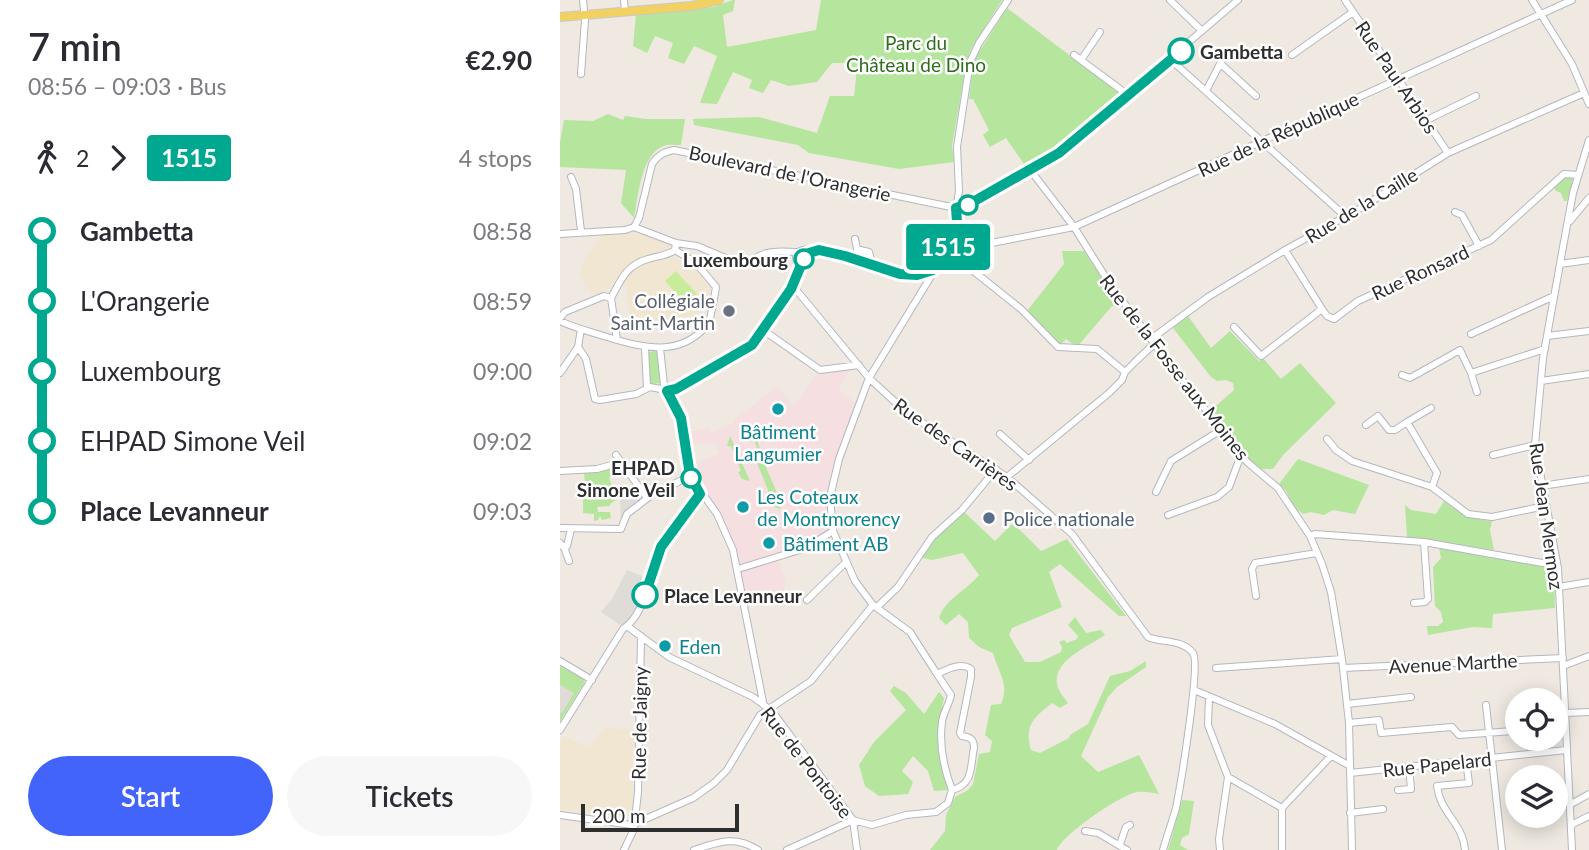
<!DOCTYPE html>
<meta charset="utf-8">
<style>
:root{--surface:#fff;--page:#f7f7f7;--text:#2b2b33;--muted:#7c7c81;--accent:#4264fb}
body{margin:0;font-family:Lato,sans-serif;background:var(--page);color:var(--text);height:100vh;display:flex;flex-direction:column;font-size:26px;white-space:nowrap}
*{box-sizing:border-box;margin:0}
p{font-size:23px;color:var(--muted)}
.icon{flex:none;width:38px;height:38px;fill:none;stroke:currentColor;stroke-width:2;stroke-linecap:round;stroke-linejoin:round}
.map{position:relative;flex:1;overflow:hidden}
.drawer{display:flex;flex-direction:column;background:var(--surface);width:560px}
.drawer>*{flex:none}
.badge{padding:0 14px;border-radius:5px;font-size:24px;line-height:46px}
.controls{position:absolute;left:945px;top:688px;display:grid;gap:14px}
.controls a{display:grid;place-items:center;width:63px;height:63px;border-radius:50%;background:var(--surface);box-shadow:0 4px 18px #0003;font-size:35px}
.scale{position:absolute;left:21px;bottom:18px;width:158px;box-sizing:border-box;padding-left:7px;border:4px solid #2e2e2e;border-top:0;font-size:19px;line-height:24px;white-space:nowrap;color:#2e2e2e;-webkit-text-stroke:5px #fff;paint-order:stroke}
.map>.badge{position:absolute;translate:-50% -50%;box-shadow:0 0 0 4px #fff}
.legs{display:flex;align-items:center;gap:10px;height:77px;padding:0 28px;font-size:23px}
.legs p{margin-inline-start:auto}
.headline{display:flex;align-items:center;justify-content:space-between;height:119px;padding:0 28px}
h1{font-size:38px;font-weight:600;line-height:52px}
.action{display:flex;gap:14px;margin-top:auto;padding:14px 28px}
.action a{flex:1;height:80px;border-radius:42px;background:var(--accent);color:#fff;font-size:28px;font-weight:600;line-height:80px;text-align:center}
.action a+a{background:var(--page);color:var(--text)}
ul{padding:0 28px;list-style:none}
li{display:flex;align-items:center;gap:24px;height:70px;font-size:26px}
li i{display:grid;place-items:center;width:10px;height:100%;margin:0 9px;background:currentColor}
li i::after{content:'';width:18px;height:18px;margin:-9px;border:5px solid;border-radius:50%;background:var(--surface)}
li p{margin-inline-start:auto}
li:first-child i{background:linear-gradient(#0000 50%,currentColor 0)}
li:last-child i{background:linear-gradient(currentColor 50%,#0000 0)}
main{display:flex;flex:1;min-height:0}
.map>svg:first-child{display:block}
</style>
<main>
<section class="drawer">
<div class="headline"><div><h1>7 min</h1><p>08:56 – 09:03 · Bus</p></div><b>€2.90</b></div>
<div class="legs"><svg class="icon" aria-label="walk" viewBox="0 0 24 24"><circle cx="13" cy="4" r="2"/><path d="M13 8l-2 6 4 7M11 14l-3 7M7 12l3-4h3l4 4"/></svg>2<svg class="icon" aria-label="forward" viewBox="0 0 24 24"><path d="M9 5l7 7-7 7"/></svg><b class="badge" style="background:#00a88f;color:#fff">1515</b><p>4 stops</p></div>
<ul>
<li><i style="color:#00a88f"></i><b>Gambetta</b><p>08:58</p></li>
<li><i style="color:#00a88f"></i><span>L'Orangerie</span><p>08:59</p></li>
<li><i style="color:#00a88f"></i><span>Luxembourg</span><p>09:00</p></li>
<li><i style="color:#00a88f"></i><span>EHPAD Simone Veil</span><p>09:02</p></li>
<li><i style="color:#00a88f"></i><b>Place Levanneur</b><p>09:03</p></li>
</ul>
<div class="action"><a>Start</a><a>Tickets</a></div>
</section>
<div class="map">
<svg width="1029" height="850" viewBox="0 0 1029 850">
<rect width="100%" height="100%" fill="#efe9e1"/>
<path fill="#f0e6d1" d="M68 233 86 234 111 244 107 253 77 261H86L110 256 133 265 153 287 148 308 140 310 121 325 108 326 92 320 86 322 79 316 74 320 68 310 67 285H63L62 280 67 268 55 279V284L33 298 19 274 24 261 42 234Z
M44 728 74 730 72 815 68 820 0 809V743L4 736 28 747Z"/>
<path fill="#f5dfe0" d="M292 368 278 388 299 406 295 418H290L270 478 267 495 269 528 266 533 216 556 226 580 223 593 185 597 179 571 180 566 161 512 147 496 134 463 159 454 156 443 131 445 129 432 148 428 151 433 175 422 174 420 217 387 234 406 258 373Z"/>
<path fill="#b6e59e" d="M173 0H175L173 11 163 15 167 47 256 30 261 0H442L412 47 407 59 392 146 394 162 339 169 249 153 238 145 134 125 133 119 199 117 257 133 270 96H294L297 69 284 63H272L257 82 229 86 211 80 203 93 189 88 192 80 173 72 157 104 140 103 157 56 134 46 124 64 108 58 113 43 95 36 87 53 73 46 76 15 154 7Z
M447 8 562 95 496 152 466 167 446 138 430 147 423 135 429 130 413 99H409L414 60Z
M48 114 63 120 65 116 86 119H125L121 145C115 145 109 144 104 146 81 153 78 198 74 218L61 203 66 170 0 167V142L4 120 33 121Z
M1009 176 1013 179 1007 201H1004L1001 193 996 191 993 186Z
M502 251H524L561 307 552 306 517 347 506 339 500 345 467 311 504 264Z
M628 316 651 348 670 331 699 361 703 358 721 379 740 363 776 403 723 455 713 469H701L689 459 649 412 674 390 673 383 666 380 657 381 651 377 613 328Z
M99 351 102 383 91 384 88 382 87 352Z
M189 430 195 434 205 465 220 500 222 499V506L219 509 215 507 197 463 201 458 191 433 187 435Z
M170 436 190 481 182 479 178 472 181 471 171 446H167Z
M738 459 809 485 795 514 773 510 764 515 751 512 743 514 734 507 726 491 719 484Z
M59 462 61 467 49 478 55 493 60 491 63 495 50 504V506L37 507 38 512H50L51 518 42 520 40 516 38 520 34 521V514L23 513V495L26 494 24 472Z
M884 501C900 513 912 520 932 521L930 530 934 550 847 537 845 505 851 510 876 514Z
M403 511 435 541 453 523 481 551 507 539 566 616H559L500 564 489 572 502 607 452 628 449 635 465 662H480L501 652 502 647 499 642 504 640 507 643 517 639 518 636 508 625 515 617 526 633 541 630 545 635C529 646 493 660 497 684 498 691 504 697 508 703L500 708 492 703C473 718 464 726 471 750L480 753 509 738 510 735 528 724 550 676 570 671 586 661V667L557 687 548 697 521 756 538 772 579 755 599 794C593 793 584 791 577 792 560 795 502 835 497 850H370L385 831 386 815 395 797 408 790 413 784 419 754 430 752 432 741 425 735 431 705 441 704C450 684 438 672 433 653L419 647 409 638 408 622 399 614 386 625 379 618C386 598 405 592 419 575L403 553 372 560 360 557 372 541Z
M879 547 985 566 994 570 995 608 933 614 932 628 913 627 868 635 867 626H878L883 622 881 612 875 606 873 567 881 558Z
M0 666 24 679 25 682 0 722Z
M334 686 346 693 364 714 379 692 384 698C377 730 379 759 388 790L374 791 368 771 353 756 342 771 353 782 348 794 319 796 305 786 299 765 314 742 346 710 330 691Z
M622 800 634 801 629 834 622 838 620 845 628 850H608Z"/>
<path fill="#c9ec9a" d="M116 271 137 294 126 304 105 281Z"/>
<path fill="#dfdcd8" d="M398 227 414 247 409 264 389 249Z
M77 486 85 498 61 524 60 499Z
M67 570 90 579 70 624 63 627 41 612 52 599Z
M0 685 14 693 2 713 0 712Z"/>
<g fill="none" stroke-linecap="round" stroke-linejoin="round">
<defs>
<path id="minor" d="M64 0 65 12
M610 0 642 31
M785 0 888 153
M972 0 1012 64 1029 104
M514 55 568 95
M732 55 793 12
M521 60 540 32
M611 60 786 217
M661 64 696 96
M21 74 25 20 23 0
M646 91 664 56
M867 120 916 96
M471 171 514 227 548 281 604 357 687 462 718 488 750 536 762 564 771 592 782 659 789 723 792 850
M11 177 16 189 21 231
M396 208 411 203 499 153 678 0
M895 212 902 215 919 246
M1010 221 1029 198
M397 222 416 246
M74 227 79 218 92 164C98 155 104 152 114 150L396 208
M0 234 65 230 74 227 116 243 137 246 180 264C190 263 197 255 207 253 217 250 228 252 238 252L242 263
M295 239 298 254
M416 246 514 227 1012 0
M387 250 461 309 498 347 537 349 565 372
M725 250 762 309 767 316 774 319 798 301 931 240 1004 174 1018 175
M298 252 300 250 309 252 312 263
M1000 264 1029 260
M410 267 416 246
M238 270 236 257 238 252C257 239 318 270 340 274 352 276 362 273 373 270
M233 286 309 378 346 412 447 477 512 534 588 637C602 643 622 639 633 653 641 664 620 788 616 808 612 822 607 836 603 850
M51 298C61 280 66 265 88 259 97 256 107 256 115 250
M51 298 57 340
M0 318 5 312 44 296 51 298
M0 321C15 328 31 332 47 337 82 348 121 358 148 324 150 322 155 293 156 287L136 263 115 250 116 243
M674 327 701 356 762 309
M203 330 260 370 299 365
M911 334 994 296
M987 336 1029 331
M591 339 648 297 725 250 799 209 888 153 1024 93
M18 347 26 359 35 399 40 400 76 394 90 387 106 390
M85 348 87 388
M100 348 104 385 121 418 130 476 157 514 173 550 203 702
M0 373 18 347 21 329
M842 375 850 378 900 350 911 373
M981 381 1029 374
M107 391 116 389 192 345 231 289 244 258 249 253 259 250
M917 392 911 373 985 349
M847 422 871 408
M806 425 818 416 829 430H835L847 422 877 473 872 487
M440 434 469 460
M767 439 776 450 792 461 872 487 908 514 932 517 985 506
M56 455 87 498
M933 455 975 445
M0 471 37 469 62 462
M447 477 549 393 562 380 565 372 577 360 594 344
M981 486 1029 479
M100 491 130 476
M596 492 611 461 661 430
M608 515 657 497 669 487 681 455
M0 528 61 529 67 514 89 497
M750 536 755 534 864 542 988 564 997 562
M0 543 3 547 7 546 11 529
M4 547 9 561
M178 569 246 548 273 531
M999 587 1029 582
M696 596 692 569 695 563 757 553
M247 600 286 562
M854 603 865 602 868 599 864 542
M317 607 338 587 372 537 402 510 436 469
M67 626 109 657 193 697 212 711 293 820 297 850
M0 661 32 680
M1003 666 1029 656
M656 668 782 659
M783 668 1003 658
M377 674 350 632 313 605 295 581 273 531 270 497 279 459 309 378 387 250 397 222 395 215 399 191 397 147 410 62 419 43 448 0
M634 690 715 724 790 766
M649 697 648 725 668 777 659 839 660 850
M787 704 851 697
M926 705 942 850
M1006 713 1029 712
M789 723 819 720 821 733 892 727 899 735 953 731 957 727
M0 730 63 629C88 612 87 576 99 551 109 532 126 510 140 493
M790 773 1006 750
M668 777 722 808V850
M838 790 851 789 849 767
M1011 804 1029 794
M722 808 771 756
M790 813 823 809
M0 815 72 825 133 798 154 783 167 770 200 715 251 681 313 605
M293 820 312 825 346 815 376 812 388 803 392 790C414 784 410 767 414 748 414 739 410 737 402 736L400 733 411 677V669C400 662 388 669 377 674L391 695C389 705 383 713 382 722 379 745 384 769 392 790
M1011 825 1029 816
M525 831 538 833 567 850
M560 844 566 827 570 825
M64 850 74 829 78 792 81 636
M134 850C158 842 175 835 198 850
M227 850 293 820
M905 850C903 823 880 813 877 786L909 783 906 761
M1012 850 998 568 975 445 983 358 1007 225 1013 193 1029 140"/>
<path id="major" d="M0 17 132 6 159 0"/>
</defs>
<use href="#minor" stroke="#b4b7c1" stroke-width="8"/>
<use href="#major" stroke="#c9c9c9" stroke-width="10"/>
<use href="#minor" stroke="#fff" stroke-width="6"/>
<use href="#major" stroke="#f2d163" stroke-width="8"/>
</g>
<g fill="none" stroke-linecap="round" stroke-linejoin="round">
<defs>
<path id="line-1" d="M85 595 101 547 140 494 130 475 121 418 107 391 116 389 192 345 231 289 244 258 249 253 259 250 285 256 340 274 357 275 373 270 387 250 397 222 396 208 411 203 499 153 621 51"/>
</defs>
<use href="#line-1" stroke="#fff" stroke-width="16"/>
<use href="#line-1" stroke="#00a88f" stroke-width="10"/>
</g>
<g fill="#fff" stroke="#00a88f" stroke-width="3.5">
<circle cx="621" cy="51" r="12"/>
<circle cx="408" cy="205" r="9"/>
<circle cx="244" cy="259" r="9"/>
<circle cx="131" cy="478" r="9"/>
<circle cx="85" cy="595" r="12"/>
</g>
<circle fill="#6b7280" stroke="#fff" stroke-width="2.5" cx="169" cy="311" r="7"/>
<g fill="#0f9aa8" stroke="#fff" stroke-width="2.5">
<circle cx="218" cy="409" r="7"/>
<circle cx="183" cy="507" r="7"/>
<circle cx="209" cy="543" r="7"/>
<circle cx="105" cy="646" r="7"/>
</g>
<circle fill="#5c6f8a" stroke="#fff" stroke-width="2.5" cx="429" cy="518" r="7"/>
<g text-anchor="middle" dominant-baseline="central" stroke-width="5" stroke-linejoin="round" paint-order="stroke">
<g font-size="19" fill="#2c6e1b" stroke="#fff">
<text x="356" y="42">Parc du<tspan x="356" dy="22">Château de Dino</tspan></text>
</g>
<g font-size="19" font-weight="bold" fill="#2e2e2e" stroke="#fff" text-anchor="start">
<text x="640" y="51">Gambetta</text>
<text x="228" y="259" text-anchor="end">Luxembourg</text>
<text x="115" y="467" text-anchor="end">EHPAD<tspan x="115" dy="22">Simone Veil</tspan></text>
<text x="104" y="595">Place Levanneur</text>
</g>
<g font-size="19" fill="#2e2e2e" stroke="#fff">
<text transform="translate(837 77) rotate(56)">Rue Paul Arbios</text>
<text transform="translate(718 134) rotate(-25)">Rue de la République</text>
<text transform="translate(230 173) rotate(12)">Boulevard de l'Orangerie</text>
<text transform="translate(801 205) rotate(-31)">Rue de la Caille</text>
<text transform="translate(860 272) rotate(-25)">Rue Ronsard</text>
<text transform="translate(615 367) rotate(52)">Rue de la Fosse aux Moines</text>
<text transform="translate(396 444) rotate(35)">Rue des Carrières</text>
<text transform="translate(987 516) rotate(82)">Rue Jean Mermoz</text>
<text transform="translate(893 663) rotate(-3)">Avenue Marthe</text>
<text transform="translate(79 723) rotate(-89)">Rue de Jaigny</text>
<text transform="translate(247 762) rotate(52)">Rue de Pontoise</text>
<text transform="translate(877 764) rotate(-6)">Rue Papelard</text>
</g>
<g font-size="19" fill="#5b616d" stroke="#fff" text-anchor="end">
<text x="155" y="300">Collégiale<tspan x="155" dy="22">Saint-Martin</tspan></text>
</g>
<g font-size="19" fill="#0d838f" stroke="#fff" text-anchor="start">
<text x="218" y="431" text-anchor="middle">Bâtiment<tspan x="218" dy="22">Langumier</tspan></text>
<text x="197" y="496">Les Coteaux<tspan x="197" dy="22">de Montmorency</tspan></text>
<text x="223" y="543">Bâtiment AB</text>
<text x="119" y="646">Eden</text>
</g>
<g font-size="19" fill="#4e5e75" stroke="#fff" text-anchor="start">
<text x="443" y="518">Police nationale</text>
</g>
</g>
</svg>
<div class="controls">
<a><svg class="icon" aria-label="locate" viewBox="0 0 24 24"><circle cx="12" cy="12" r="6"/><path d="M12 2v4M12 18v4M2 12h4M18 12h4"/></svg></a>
<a><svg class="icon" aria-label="layers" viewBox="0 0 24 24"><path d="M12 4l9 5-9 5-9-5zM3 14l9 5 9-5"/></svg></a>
</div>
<div class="scale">200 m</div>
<b class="badge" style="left:388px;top:247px;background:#00a88f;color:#fff">1515</b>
</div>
</main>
